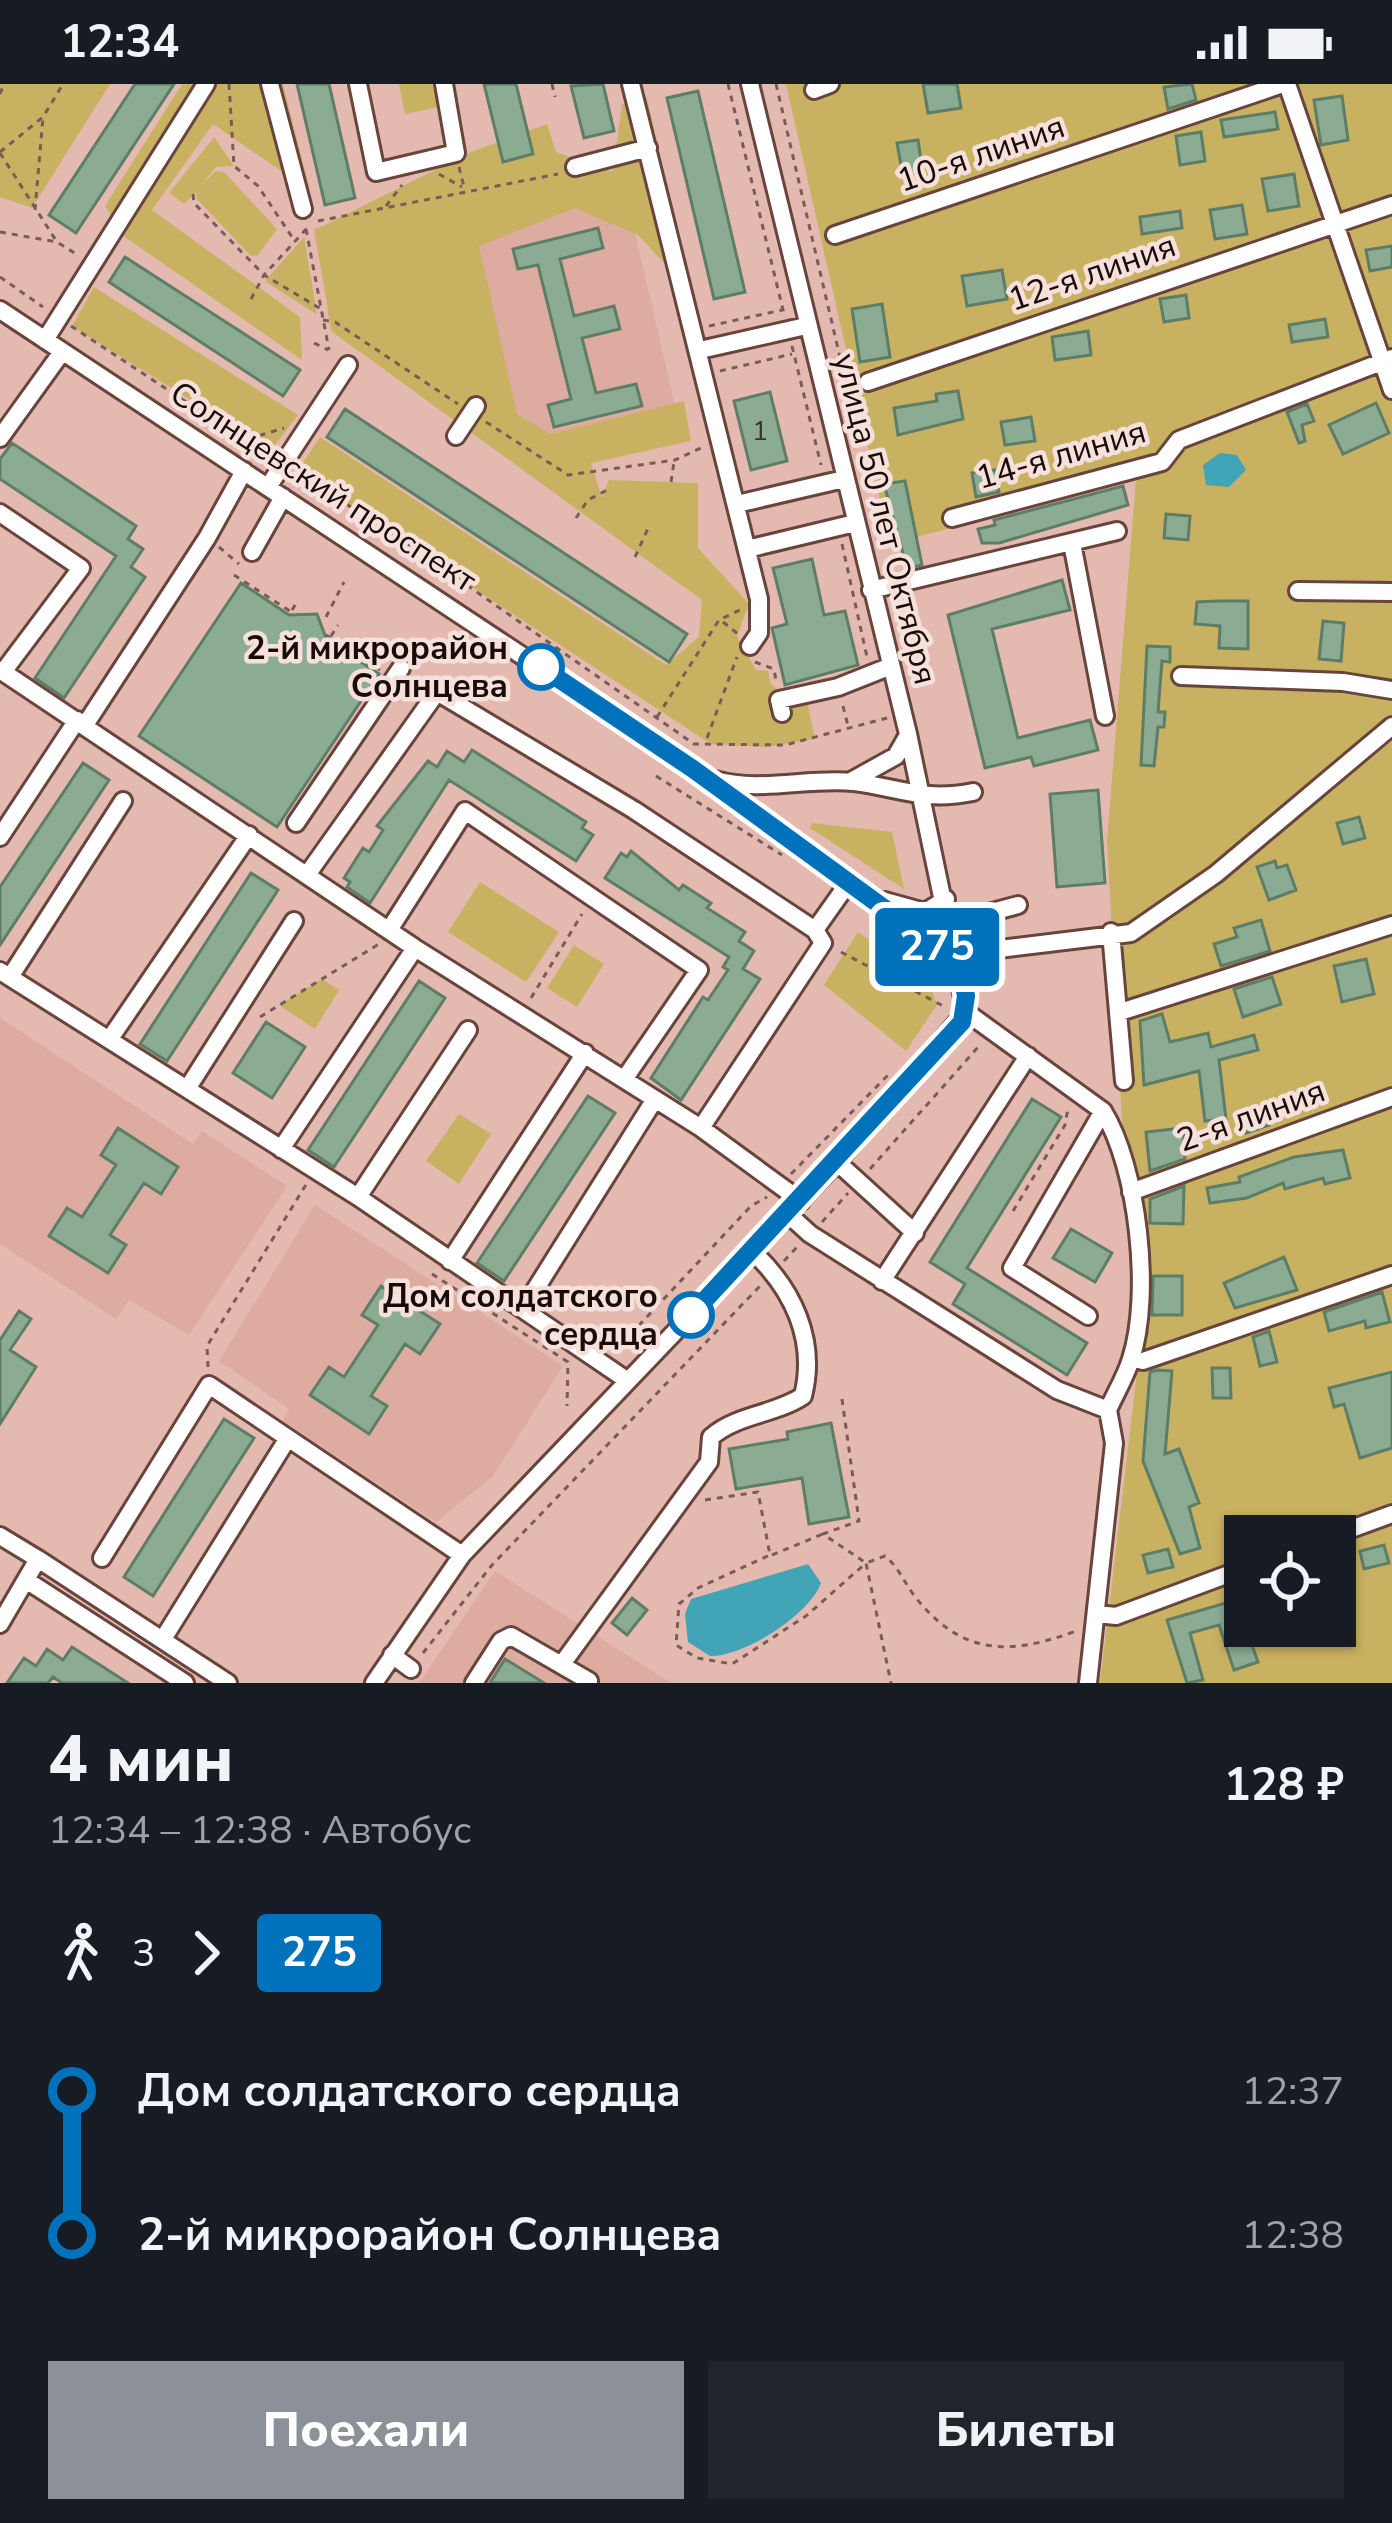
<!DOCTYPE html>
<html lang="ru">
<meta charset="utf-8">
<style>
:root{--surface:#171b24;--page:#20242c;--text:#f1f3f6;--muted:#9ea1a6;--accent:#8c9099}
body{margin:0;font-family:"Nunito Sans",sans-serif;background:var(--page);color:var(--text);height:100vh;display:flex;flex-direction:column;font-size:45px;white-space:nowrap}
*{box-sizing:border-box;margin:0}
p{font-size:39px;color:var(--muted)}
.icon{flex:none;width:66px;height:66px;fill:none;stroke:currentColor;stroke-width:2;stroke-linecap:round;stroke-linejoin:round}
.map{position:relative;height:1599px;overflow:hidden}
.details{display:flex;flex-direction:column;background:var(--surface);flex:1}
.details>*{flex:none}
.badge{padding:0 24px;border-radius:9px;font-size:42px;line-height:78px}
.tools{position:absolute;left:1224px;top:1431px;display:grid;gap:24px}
.tools a{display:grid;place-items:center;width:132px;height:132px;border-radius:0px;background:var(--surface);box-shadow:0 3px 9px #0004;font-size:60px}
.map>.badge{position:absolute;translate:-50% -50%;box-shadow:0 0 0 6px #fff}
.legs{display:flex;align-items:center;gap:18px;height:132px;padding:0 48px;font-size:39px}
.legs p{margin-inline-start:auto}
.summary{display:flex;align-items:center;justify-content:space-between;height:204px;padding:0 48px}
h1{font-size:66px;font-weight:800;line-height:90px}
.primary-button{display:flex;gap:24px;margin-top:auto;padding:24px 48px}
.primary-button a{flex:1;height:138px;border-radius:0px;background:var(--accent);color:#fff;font-size:48px;font-weight:800;line-height:138px;text-align:center}
.primary-button a+a{background:var(--page);color:var(--text)}
ul{padding:0 48px;list-style:none}
li{display:flex;align-items:center;gap:42px;height:144px;font-size:45px}
li i{display:grid;place-items:center;width:18px;height:100%;margin:0 15px;background:currentColor}
li i::after{content:'';width:30px;height:30px;margin:-15px;border:9px solid;border-radius:50%;background:var(--surface)}
li p{margin-inline-start:auto}
li:first-child i{background:linear-gradient(#0000 50%,currentColor 0)}
li:last-child i{background:linear-gradient(currentColor 50%,#0000 0)}
.status{display:flex;justify-content:space-between;align-items:center;height:84px;padding:0 60px;background:var(--surface);direction:ltr}
.status svg{height:33px;fill:currentColor}
.map>svg:first-child{display:block}
</style>
<div class="status"><b>12:34</b><svg viewBox="0 0 49 12"><path d="M0 12V9h3v3zM5 12V6h3v6zM10 12V3h3v9zM15 12V0h3v12zM26 1h20v11H26zM47 4h2v5h-2z"/></svg></div>
<div class="map">
<svg width="1392" height="1599" viewBox="0 0 1392 1599">
<rect width="100%" height="100%" fill="#e4b9b0"/>
<path fill="#ddaba0" d="M620 84 683 356 570 383 329 226 313 144 480 109 483 115Z
M0 934 193 1060 202 1047 287 1102 189 1251 129 1216 116 1235 0 1160Z
M315 1121 563 1282 493 1392 436 1438 283 1337 289 1325 219 1277Z
M495 1487 671 1599H419Z"/>
<path fill="#c9b162" fill-rule="evenodd" d="M0 0H110L32 124 0 113Z
M182 0H283L310 107 213 40 152 126 300 233 302 276 125 153 105 122Z
M399 0H434L439 23 405 30Z
M786 0H1392V1599H1100L1136 1297 1107 757 1136 395 890 460ZM1245 1452H1335V1542H1245Z
M647 14 692 209 638 151 575 124 479 162 517 330 550 350 684 317 691 357 591 379 602 414 609 396 698 399V464L749 520 737 552 756 586 768 587 770 599 784 612H806L815 655 766 663 711 660 297 388 320 353 666 581 699 553 702 516 331 247 315 146 471 68 547 40 556 68 613 88 622 20Z
M214 53 234 82 216 83 202 100 216 87 224 88 277 145 258 171 251 172 197 115 196 108 184 120 169 109Z
M304 153 316 224V230L265 197Z
M94 203 298 331 271 366 72 242Z
M812 739 892 748 904 805 810 744Z
M480 798 559 848 526 898 448 848Z
M858 848 928 896 937 921 906 967 824 901Z
M574 861 604 880 577 923 547 904Z
M322 895 339 906 315 945 279 921Z
M459 1030 491 1050 459 1100 426 1077Z"/>
<path fill="#41a4b7" d="M1220 369 1237 371 1246 386 1229 403 1206 401 1203 381Z
M808 1480 821 1499C810 1530 744 1573 710 1572L688 1558 685 1530 691 1515Z"/>
<path fill="#8bac93" stroke="#5e7d66" stroke-width="3" d="M135 0H174L76 149 49 131Z
M297 0H329L355 114 325 121Z
M484 0H516L533 70 503 78Z
M603 0 614 47 584 54 571 2Z
M923 0H957L961 24 928 29Z
M1192 0 1196 16 1168 25 1164 3Z
M698 7 745 208 714 215 667 14Z
M1342 12 1348 56 1321 61 1314 16Z
M1275 28 1278 45 1224 53 1221 36Z
M1201 48 1205 77 1180 81 1176 52Z
M918 56 923 89 903 92 897 59Z
M1294 90 1299 122 1268 127 1262 95Z
M1242 121 1247 150 1215 155 1210 126Z
M1180 127 1182 144 1142 150 1140 133Z
M598 144 603 164 560 175 574 232 614 222 620 245 582 254 596 309 636 300 642 322 554 343 548 321 571 315 538 181 518 185 513 165Z
M1392 162V183L1370 187 1366 166Z
M125 173 300 286 283 312 109 198Z
M1002 186 1007 215 967 222 962 192Z
M1186 211 1189 234 1164 238 1160 215Z
M882 220 890 273 860 278 852 225Z
M1325 235 1328 253 1292 258 1289 241Z
M1088 247 1091 271 1055 276 1052 253Z
M958 307 963 335 898 351 894 324 937 317 936 310Z
M770 308 787 377 751 386 734 317Z
M1376 319 1389 349 1343 370 1329 341Z
M1307 320 1314 337 1302 341 1305 357 1299 359 1287 328Z
M345 325 687 550 669 578 327 353Z
M1031 333 1035 357 1005 361 1001 338Z
M12 359 136 442 128 455 143 465 131 483 145 493 64 614 35 594 116 472 0 395V375Z
M995 386 999 408 976 413 972 389Z
M905 397 922 481 907 484 884 400Z
M1123 402 1128 421 999 459H982L978 445 995 441 994 436Z
M1166 430 1190 432 1188 456 1164 454Z
M812 475 824 531 845 527 858 581 785 601 772 544 787 540 773 484Z
M1062 496 1070 526 992 545 1018 654 1090 636 1098 666 1034 682 1031 673 985 684 948 531Z
M241 499 289 531 317 530 326 554 379 590 277 743 139 652Z
M1218 517H1248V565L1219 564 1220 542 1195 540 1197 518Z
M1323 537 1344 539 1341 577 1319 575Z
M1147 562 1170 563V578L1162 577 1158 628H1165L1164 643H1158L1154 682 1141 681Z
M472 666 586 738 582 744 593 751 576 777 449 696 370 819 347 803 350 798 344 794 363 764 369 768 383 746 377 742 428 677 437 683 447 667 464 678Z
M83 679 109 696 0 861V803Z
M1098 706 1105 799 1057 803 1050 710Z
M1359 733 1365 754 1343 760 1337 739Z
M631 767 679 806 683 801 711 819 707 824 745 848 739 857 754 867 743 885 760 895 681 1016 651 994 703 913 708 916 728 886 723 883 729 873 605 794 621 769 627 773Z
M1275 777 1277 784 1287 781 1296 806 1269 816 1257 783Z
M251 789 278 806 167 977 140 960Z
M1261 836 1270 867 1221 882 1214 860 1237 853 1234 844Z
M1366 875 1374 910 1342 918 1334 882Z
M1272 893 1281 920 1243 933 1234 905Z
M419 897 445 914 334 1083 308 1066Z
M1162 930 1170 958 1208 949 1211 963 1254 951 1258 966 1219 976 1226 1035 1205 1037 1199 987 1144 1001 1140 937Z
M266 938 305 963 272 1014 233 989Z
M588 1012 615 1029 504 1197 477 1179Z
M1032 1015 1061 1033 967 1184 1087 1259 1067 1291 953 1220 965 1200 930 1178Z
M1263 1022 1269 1041 1246 1049 1240 1029Z
M118 1044 178 1083 161 1110 144 1099 110 1151 126 1161 108 1189 49 1152 67 1124 82 1133 116 1081 101 1071Z
M1183 1044 1185 1075 1150 1087 1146 1048Z
M1343 1066 1350 1094 1325 1100 1323 1094 1285 1105 1283 1099 1247 1114 1210 1119 1207 1104 1240 1098 1239 1093 1294 1073Z
M1184 1102 1183 1140 1150 1139V1115Z
M1071 1145 1112 1169 1095 1198 1053 1174Z
M1284 1173 1297 1206 1235 1224 1224 1199Z
M1153 1192H1182V1231H1152Z
M381 1202 440 1240 420 1270 405 1260 371 1312 387 1322 369 1350 310 1311 329 1283 344 1293 378 1241 362 1231Z
M1382 1208 1390 1238 1366 1244 1365 1237 1329 1247 1324 1228Z
M19 1227 31 1235 10 1266 36 1283 0 1340V1256Z
M1269 1247 1277 1278 1260 1282 1253 1253Z
M1212 1284H1230L1231 1314H1213Z
M1157 1286 1172 1287 1165 1370 1179 1365 1199 1419 1189 1423 1200 1464 1180 1470 1143 1377 1150 1288Z
M1392 1288V1364L1360 1374 1344 1320 1334 1323 1329 1304Z
M224 1335 254 1354 153 1512 124 1493Z
M831 1339 849 1433 809 1440 802 1394 736 1405 729 1365 788 1355 787 1348Z
M1384 1461 1389 1479 1364 1485 1360 1467Z
M1168 1465 1173 1483 1148 1489 1143 1471Z
M632 1514 647 1526 627 1551 612 1539Z
M1236 1516 1258 1578 1234 1586 1219 1541 1190 1549 1203 1596 1187 1599 1167 1536Z
M72 1563 128 1599H62L53 1593 48 1599H7L24 1574 36 1582 47 1565 63 1576Z
M505 1575 544 1599H490Z"/>
<g fill="none" stroke-linecap="round" stroke-linejoin="round">
<defs>
<path id="minor" d="M270 0 303 125
M358 0 376 88 456 69 444 0
M631 0 759 515V549L750 562
M1287 0 1392 306
M814 6 830 0
M575 83 648 64
M835 151 1283 0
M0 226 693 685 873 813 961 886
M45 256 206 0
M700 266 806 242
M868 298 1392 121
M456 352 476 322
M0 354 62 268
M268 403 348 281
M737 420 844 395
M0 429 81 484 3 588
M952 434 1162 378 1179 356 1392 274
M1072 459 1105 632
M747 465 855 439
M252 468 283 413
M871 506 1117 447
M1298 507 1392 508
M0 586 415 864 701 1044 801 1117
M1181 592 1343 598 1392 606
M782 629 779 616 838 603 891 582
M85 641 207 454 244 387
M715 696C762 709 808 693 854 698 901 704 924 718 973 708
M851 697 896 672 908 651
M296 739 401 584
M0 753 77 636
M309 788 437 608 634 726 815 846 823 859 701 1044
M885 817 925 828 946 815
M951 839 1018 821
M391 843 465 727 699 886 625 994
M815 846 849 798
M1111 848 1124 997
M958 870 1131 849 1216 790 1392 642
M0 887 358 1113 628 1297
M10 893 123 717
M966 928 1103 1027 1012 1184 1088 1232
M1120 928 1392 841
M109 956 249 751
M187 1005 294 837
M281 1065 415 864
M837 1078 915 1149
M1131 1108 1392 1013
M358 1113 468 946
M788 1130 810 1150 1057 1306 1108 1326C1115 1310 1126 1292 1131 1275 1152 1210 1138 1084 1103 1027
M450 1177 585 969
M882 1197 1028 972
M523 1225 655 1015
M1132 1274 1143 1277 1392 1191
M0 1452 38 1475
M1332 1452 1392 1430
M102 1474 209 1301 462 1471
M26 1496 185 1599
M1097 1530 1116 1532 1245 1484
M0 1540 38 1475 228 1599
M163 1555 288 1354
M392 1571 411 1585
M562 1580 709 1378 711 1353C738 1330 774 1331 803 1312 817 1256 793 1205 752 1167
M374 1599 462 1471 837 1078 966 928 908 650 750 0
M474 1599 501 1557 511 1552 589 1597
M1088 1599 1114 1359 1108 1326"/>
</defs>
<use href="#minor" stroke="#68443d" stroke-width="22"/>
<path stroke="#785d57" stroke-width="3" stroke-dasharray="6 6" stroke-linecap="butt" d="M229 0 234 82 258 102 294 156
M552 0 555 13
M728 0 784 230
M776 0 847 303 852 302
M0 10 4 0
M0 68 43 33 63 0
M0 69 57 158 76 170
M459 83 464 103
M439 90 462 103
M193 110 194 119 264 191 321 225
M386 122 402 101
M35 126 43 33
M318 137 558 90
M306 145 329 266
M0 148 57 158
M0 193 43 223
M251 215 264 191 310 141
M323 236 335 238 458 320
M71 242 268 372
M709 242 782 226
M314 259 328 266
M792 262 821 381
M720 287 792 270
M486 338 568 391 675 376 703 363
M248 355 284 344
M296 390 381 441 694 660 785 661 887 634
M671 398 674 378
M576 434 588 416 607 406
M842 460 867 573
M219 463 239 480
M635 473 650 440
M234 491 293 529
M292 526 298 516
M326 533 344 498
M723 538 738 550
M326 551 380 586
M331 552 338 541
M755 578 774 585 776 597
M843 622 848 642
M657 633 719 536 742 525
M707 654 737 573
M656 692 782 771
M841 868 945 923
M531 914 582 830
M260 933 379 860
M870 1085 979 962
M791 1090 889 990
M1013 1127 1065 1041 1068 1024
M822 1138 848 1109
M784 1177 798 1162
M432 1190 568 1278 567 1322
M614 1268 751 1122 767 1113
M208 1283 207 1262 307 1099
M842 1315 859 1437 823 1450 866 1479 885 1472C899 1484 903 1496 913 1510 960 1572 1009 1572 1076 1547
M705 1416 758 1408 770 1471 698 1504 679 1520 676 1561 697 1574 732 1580 806 1532 866 1479 891 1599
M772 1471 823 1450
M423 1569 492 1481 761 1201"/>
<use href="#minor" stroke="#fff" stroke-width="16"/>
</g>
<g fill="none" stroke-linecap="round" stroke-linejoin="round">
<defs>
<path id="line-1" d="M541 583 693 685 936 862 961 886 966 912 962 938 691 1231"/>
</defs>
<use href="#line-1" stroke="#fff" stroke-width="27"/>
<use href="#line-1" stroke="#0072bc" stroke-width="18"/>
</g>
<g fill="#fff" stroke="#0072bc" stroke-width="6">
<circle cx="541" cy="583" r="21"/>
<circle cx="691" cy="1231" r="21"/>
</g>
<g text-anchor="middle" dominant-baseline="central" stroke-width="9" stroke-linejoin="round" paint-order="stroke">
<g font-size="27" fill="#36332b">
<text x="760" y="347">1</text>
</g>
<g font-size="33" fill="#190b08" stroke="#f6e0db">
<text transform="translate(981 70) rotate(-19)">10-я линия</text>
<text transform="translate(1092 189) rotate(-19)">12-я линия</text>
<text transform="translate(1061 371) rotate(-16)">14-я линия</text>
<text transform="translate(323 403) rotate(33)">Солнцевский проспект</text>
<text transform="translate(885 435) rotate(76)">улица 50 лет Октября</text>
<text transform="translate(1251 1032) rotate(-20)">2-я линия</text>
</g>
<g font-size="33" font-weight="bold" fill="#190b08" stroke="#f6e0db" text-anchor="end">
<text x="508" y="564">2-й микрорайон<tspan x="508" dy="38">Солнцева</tspan></text>
<text x="658" y="1212">Дом солдатского<tspan x="658" dy="38">сердца</tspan></text>
</g>
</g>
</svg>
<div class="tools">
<a><svg class="icon" aria-label="locate" viewBox="0 0 24 24"><circle cx="12" cy="12" r="6"/><path d="M12 2v4M12 18v4M2 12h4M18 12h4"/></svg></a>
</div>
<b class="badge" style="left:937px;top:863px;background:#0072bc;color:#fff">275</b>
</div>
<section class="details">
<div class="summary"><div><h1>4 мин</h1><p>12:34 – 12:38 · Автобус</p></div><b>128 ₽</b></div>
<div class="legs"><svg class="icon" aria-label="walk" viewBox="0 0 24 24"><circle cx="13" cy="4" r="2"/><path d="M13 8l-2 6 4 7M11 14l-3 7M7 12l3-4h3l4 4"/></svg>3<svg class="icon" aria-label="forward" viewBox="0 0 24 24"><path d="M9 5l7 7-7 7"/></svg><b class="badge" style="background:#0072bc;color:#fff">275</b></div>
<ul>
<li><i style="color:#0072bc"></i><b>Дом солдатского сердца</b><p>12:37</p></li>
<li><i style="color:#0072bc"></i><b>2-й микрорайон Солнцева</b><p>12:38</p></li>
</ul>
<div class="primary-button"><a>Поехали</a><a>Билеты</a></div>
</section>
